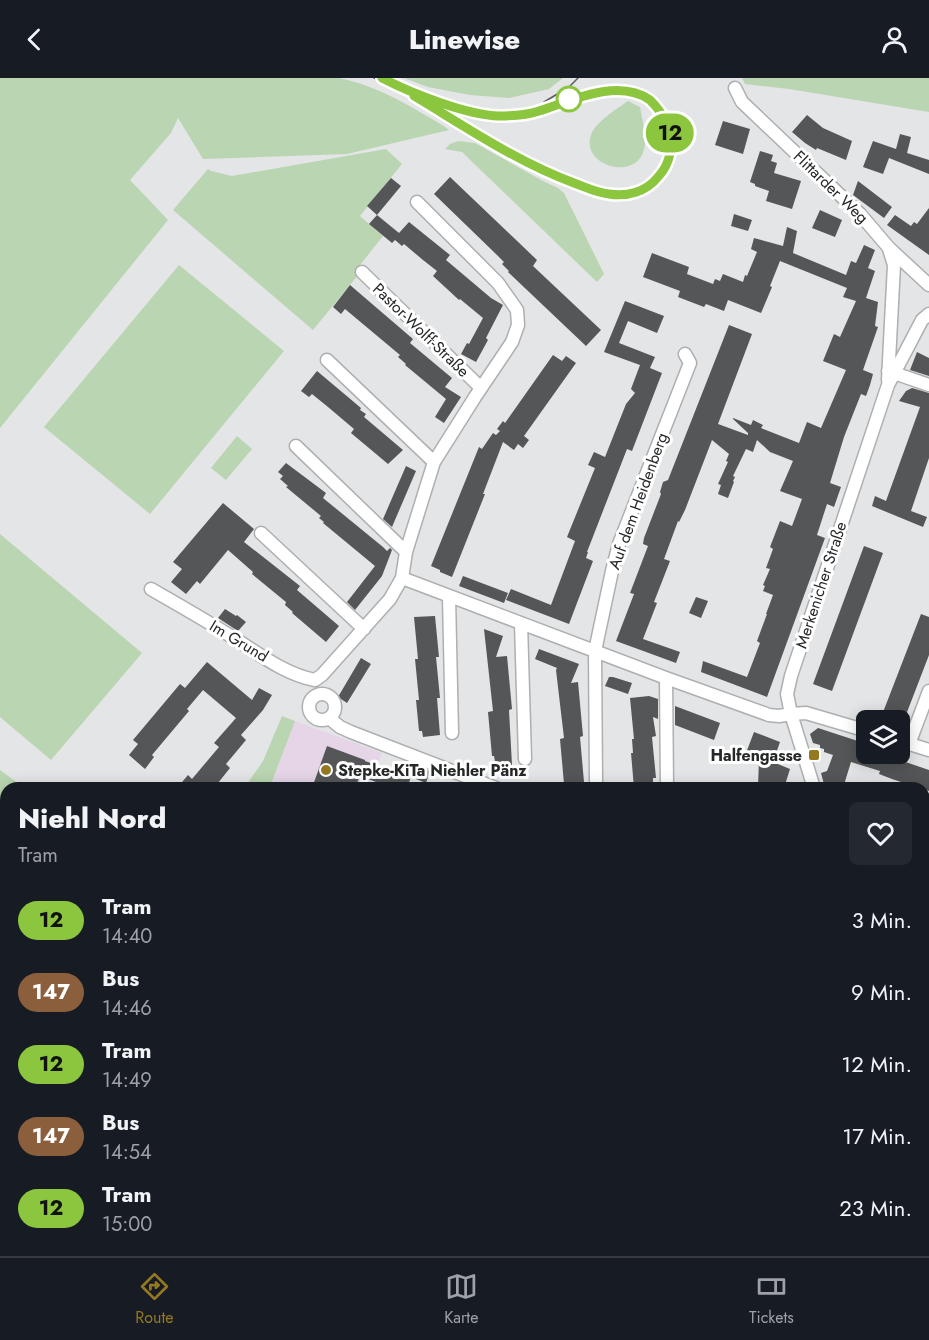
<!DOCTYPE html>
<html lang="de">
<meta charset="utf-8">
<style>
:root{--surface:#171b24;--page:#242831;--text:#f1f3f6;--muted:#9ea1a6;--line:#363941;--accent:#947920}
body{margin:0;font-family:Jost,sans-serif;background:var(--page);color:var(--text);height:100vh;display:flex;flex-direction:column;font-size:22px;white-space:nowrap}
*{box-sizing:border-box;margin:0}
p{font-size:20px;color:var(--muted)}
.icon{flex:none;width:33px;height:33px;fill:none;stroke:currentColor;stroke-width:2;stroke-linecap:round;stroke-linejoin:round}
.map{position:relative;flex:1;overflow:hidden}
.sheet{position:absolute;left:0px;top:704px;width:930px;height:476px;display:flex;flex-direction:column;background:var(--surface);border-radius:18px 18px 0 0;box-shadow:0 3px 15px #0003}
.sheet>*{flex:none}
.badge{padding:0 12px;border-radius:20px;font-size:21px;line-height:39px}
.tools{position:absolute;left:856px;top:632px;display:grid;gap:12px}
.tools a{display:grid;place-items:center;width:54px;height:54px;border-radius:9px;background:var(--surface);box-shadow:0 3px 15px #0003;font-size:30px}
.map>.badge{position:absolute;translate:-50% -50%;box-shadow:0 0 0 3px #fff}
.round{display:grid;place-items:center;flex:none;width:63px;height:63px;border-radius:9px;background:var(--page)}
.headline{display:flex;align-items:center;justify-content:space-between;height:102px;padding:0 18px}
h1{font-size:28px;font-weight:800;line-height:45px}
ul{padding:0;list-style:none}
li{display:flex;align-items:center;gap:18px;height:72px;padding:0 18px}
li div{flex:1}
li b{display:block;font-size:22px}
li em{font-style:normal}
li .badge{min-width:66px;font-weight:700;text-align:center}
header{display:flex;justify-content:space-between;align-items:center;height:78px;padding:0 18px;background:var(--surface);font-size:27px;font-weight:800}
.menu{display:flex;justify-content:space-around;align-items:center;height:84px;border-top:2px solid var(--line);background:var(--surface);font-size:16px;color:var(--muted)}
.menu a{display:grid;justify-items:center;gap:3px}
.menu .active{color:var(--accent)}
.map>svg:first-child{display:block}
</style>
<header><svg class="icon" aria-label="back" viewBox="0 0 24 24"><path d="M15 5l-7 7 7 7"/></svg>Linewise<svg class="icon" aria-label="person" viewBox="0 0 24 24"><circle cx="12" cy="8" r="4"/><path d="M4 21q1-7 8-7t8 7"/></svg></header>
<div class="map">
<svg width="929" height="1178" viewBox="0 0 929 1178">
<rect width="100%" height="100%" fill="#e3e5e7"/>
<path fill="#e5d5e7" d="M295 643 382 675 369 709 270 710Z"/>
<path fill="#bad5b1" d="M0 0H339C370 6 398 21 425 37 433 42 442 46 449 52L347 76 203 81 178 40 171 55 130 102 168 142 0 350Z
M404 0H563L549 11 509 20 470 17 428 9Z
M742 0H929V34L789 11 745 6Z
M628 23 640 29C642 41 647 60 644 71 637 104 580 88 591 57 595 44 617 31 628 23Z
M458 63 475 65 541 102 558 110 564 115 604 196 597 204 462 74 445 71 450 66Z
M386 71 402 86 360 138 383 158 360 187 363 191 313 252 173 132 208 91 211 93 232 98Z
M179 187 284 273 150 436 44 349Z
M237 358 252 371 226 402 211 390Z
M0 456 142 575 51 682 0 639Z
M282 638 295 643 270 709H245L263 683Z
M0 692 23 709 6 710V736L0 737Z
M6 744V1060L0 1047V745Z
M59 1173H599L597 1178H62Z"/>
<path fill="#545658" d="M807 37 823 50 852 63 846 82 817 70 816 72 805 65 792 54Z
M723 43 750 51 743 76 715 67Z
M900 56 911 59 907 75 929 82V96L889 80 883 96 863 89 873 63 896 71Z
M760 73 773 77 771 83 777 85 774 95 801 103 792 131 766 123 769 113 755 108V106L750 104Z
M450 99 537 182 533 188 601 252 586 268 508 194 509 193 502 186 504 184 497 177 434 116Z
M391 100 401 108 377 137 399 155 409 144 450 177 446 182 491 220 503 227 486 260 488 262 476 284 461 276 467 265 469 266 483 240 460 221 459 222 433 198 437 193 423 182 404 166 402 168 395 162 392 165 369 146 377 137 367 128Z
M858 103 892 129 884 140 853 117Z
M929 130V177L887 147 895 137 911 148 914 144 917 146Z
M820 132 842 142 835 159 812 150Z
M734 136 752 142 748 153 731 148Z
M787 149 797 153 793 175 846 197 851 183 856 185 864 167 875 172 868 190 875 193 866 220 878 224 875 248 878 249 863 292 873 296 870 307 866 318 861 316 844 359 830 405 841 409 834 429 827 426 817 457 825 460 767 619 701 594 703 583 747 599 760 565 757 563 767 536H766L773 517 763 513 765 508 763 507 770 491 766 490 773 471 770 469 780 443 792 448 802 421 780 413 793 383 770 374 757 362 753 374 746 371 733 398 735 399 733 403 734 404 728 420 718 416 721 407 718 406 728 384 726 383 729 376 712 362 685 432 679 444 678 443 664 481 670 483 654 524 657 525 643 561 680 574 676 585 616 563 634 516 630 515 648 468 643 466 644 460 661 416 660 414 663 404 668 402 729 247 752 256 718 346 748 357V355L733 341V340L751 347 753 342 763 347 761 350 799 365 807 344 821 350 846 292 823 283 834 256 840 259 856 223 843 219 847 210 780 183 770 208 772 209 761 235 728 222 724 233 706 226 704 229 678 219 680 213 643 199 652 175 689 189 687 196 713 206 715 201 720 203 723 196 743 204 745 197 747 198 757 174 751 171 754 160 783 168Z
M350 207 413 261 410 265 452 300 445 309 461 319 444 345 435 339 446 321 405 287 406 286 398 279 400 277 345 231 341 236 333 229Z
M625 223 664 238 657 255 628 243 619 265 655 279 650 290 662 295 632 373 627 371 587 474H588L586 480 593 483 569 546 506 522 511 511 551 527 575 463 567 459 595 390 588 387 594 374 605 379 626 326 635 315 631 311 640 287 604 274Z
M917 274 929 280V298L910 292Z
M553 277 562 283 566 278 576 285 524 358 529 362 523 370 518 366 514 372 503 364 483 416H485L452 499 440 494V492L431 488 479 369 482 371 493 355 496 357 500 353 497 351 503 343 505 345Z
M317 293 361 330 360 332 366 336 364 339 403 372 388 386 351 355 354 351 328 329 312 316 309 319 301 313Z
M912 310 929 315V380L911 433 927 439 923 449 872 428 875 418 886 423 920 329 899 323 906 313Z
M286 385 326 415 323 420 383 469 387 473 390 470 392 472 382 498 355 532 347 524 375 488 323 445 324 444 319 440 321 438 286 409 288 408 280 401 283 398 278 394Z
M406 388 416 393 392 449 383 441Z
M223 425 254 451 244 464 300 508 297 512 339 548 326 564 292 535 293 534 285 527 286 524 252 496 253 494 228 472 200 506 197 503 186 516 171 504 182 491 173 484Z
M864 468 883 475 832 613 813 606Z
M463 498 508 515 504 525 459 508Z
M696 519 708 523 701 540 689 535Z
M225 531 236 538 237 537 246 544 238 553 218 540Z
M921 536 929 539V577L904 642H880Z
M435 538 439 579H436L440 620H437L440 657 423 659 422 653H419L416 622H419L415 581H418L414 539Z
M484 551 503 558 496 579 507 578 512 631 509 632 512 687 496 689 494 678H492L488 634 493 633Z
M539 571 579 586 571 605 578 604 583 658 580 659 584 704H583L584 710H566V706H564L560 661 564 660 556 592 557 590 535 581Z
M361 580 371 586 347 625 338 619Z
M207 584 252 622 259 610 272 617 263 632 241 657 246 662 226 686 230 690 214 710H177L188 697 192 701 219 669 214 665 236 640 203 612 187 631 189 633 152 677 154 679 145 691 129 677 138 666 133 662 180 606 185 610Z
M609 599H613L632 605 628 616 605 608Z
M649 618 658 621V641L653 639 656 658 652 659 656 700H653V710H634L631 675H633L632 661H634L630 620Z
M675 628 720 645 714 662 675 647Z
M818 650 867 666V675H879L929 692V713L924 711V710L916 709 892 701 879 696 880 693 851 684 843 710H825L821 695 827 693 833 677 824 674V671L820 670V667L813 665 810 656Z
M754 654 780 664 773 684 790 691 784 710H758L759 680 746 675Z
M327 668 365 682V683L411 699 407 710H392L360 698 355 710H312Z
M416 688 430 693 426 705 411 699Z"/>
<g fill="none" stroke-linecap="round" stroke-linejoin="round">
<defs>
<path id="street" d="M735 10 742 24 860 136 889 170 929 207
M362 194 481 310
M327 282 434 384
M888 293 929 307
M888 302 894 187 889 171
M296 368 406 474
M261 455 364 551
M402 500 666 600 769 637 779 638 791 636 806 635 867 653
M151 511C175 525 200 539 224 554 253 571 282 596 315 602
M449 519 452 655
M521 545 525 681
M666 600 667 710
M315 602 322 597 390 521 402 500 406 474 434 384 475 319 512 264 518 247 517 232 498 205 417 124
M309 629a13 13 0 1 1 26 0a13 13 0 1 1-26 0Z
M329 640 340 649 351 654 496 710
M900 663 929 672
M909 666 929 613
M596 703 595 573 612 493 619 466 690 285 685 276
M814 710 791 636 787 616 791 598 888 307 922 242 929 236
M924 946 929 939
M747 1178 749 1173
M877 1178 878 1173"/>
</defs>
<use href="#street" stroke="#adafb1" stroke-width="15"/>
<use href="#street" stroke="#fff" stroke-width="12"/>
<path stroke="#5c5d5f" stroke-width="1.5" d="M374 0C393 7 411 13 430 20 452 28 476 38 500 38 511 38 525 37 536 34 542 33 548 30 553 27 588 14 628 0 657 29 668 42 673 60 670 76 664 105 636 121 608 116 596 114 585 109 574 105 505 80 446 34 382 0
M544 24 569 9 578 0"/>
</g>
<g fill="none" stroke-linecap="round" stroke-linejoin="round">
<defs>
<path id="line" d="M382 0C411 15 466 37 499 38 511 38 527 37 539 33 573 22 618 0 650 22 658 30 664 38 668 48 674 66 671 85 658 99 646 114 627 119 609 116 597 115 585 109 574 105 517 84 466 49 414 18"/>
</defs>
<use href="#line" stroke="#fff" stroke-width="14"/>
<use href="#line" stroke="#8cc63f" stroke-width="9"/>
</g>
<circle fill="#fff" stroke="#8cc63f" stroke-width="3" cx="569" cy="21" r="12"/>
<g fill="#947920" stroke="#fff" stroke-width="2">
<rect x="808" y="671" width="12" height="12" rx="3"/>
<circle cx="326" cy="692" r="6"/>
</g>
<g text-anchor="middle" dominant-baseline="central" stroke-width="6" stroke-linejoin="round" paint-order="stroke">
<g font-size="16" fill="#262728" stroke="#fff">
<text transform="translate(831 109) rotate(44)">Flittarder Weg</text>
<text transform="translate(421 252) rotate(44)">Pastor-Wolff-Straße</text>
<text transform="translate(638 423) rotate(-70)">Auf dem Heidenberg</text>
<text transform="translate(821 507) rotate(-72)">Merkenicher Straße</text>
<text transform="translate(239 563) rotate(31)">Im Grund</text>
</g>
<g font-size="16" font-weight="bold" fill="#262728" stroke="#fff" text-anchor="end">
<text x="802" y="677">Halfengasse</text>
<text x="338" y="692" text-anchor="start">Stepke-KiTa Niehler Pänz</text>
</g>
</g>
</svg>
<div class="tools">
<a><svg class="icon" aria-label="layers" viewBox="0 0 24 24"><path d="M12 4l9 5-9 5-9-5zM3 14l9 5 9-5"/></svg></a>
</div>
<b class="badge" style="left:670px;top:55px;background:#8cc63f;color:#111">12</b>
<section class="sheet">
<div class="headline"><div><h1>Niehl Nord</h1><p>Tram</p></div><a class="round"><svg class="icon" aria-label="heart" viewBox="0 0 24 24"><path d="M12 20l-8-8c-3-5 5-10 8-4 3-6 11-1 8 4z"/></svg></a></div>
<ul>
<li><span class="badge" style="background:#8cc63f;color:#111">12</span><div><b>Tram</b><p>14:40</p></div><em>3 Min.</em></li>
<li><span class="badge" style="background:#8b5e3c;color:#fff">147</span><div><b>Bus</b><p>14:46</p></div><em>9 Min.</em></li>
<li><span class="badge" style="background:#8cc63f;color:#111">12</span><div><b>Tram</b><p>14:49</p></div><em>12 Min.</em></li>
<li><span class="badge" style="background:#8b5e3c;color:#fff">147</span><div><b>Bus</b><p>14:54</p></div><em>17 Min.</em></li>
<li><span class="badge" style="background:#8cc63f;color:#111">12</span><div><b>Tram</b><p>15:00</p></div><em>23 Min.</em></li>
</ul>
</section>
</div>
<nav class="menu">
<a class="active"><svg class="icon" aria-label="directions" viewBox="0 0 24 24"><path d="M12 3l9 9-9 9-9-9zM9 14v-3h6M13 9l2 2-2 2"/></svg>Route</a>
<a><svg class="icon" aria-label="map" viewBox="0 0 24 24"><path d="M3 6l6-2 6 2 6-2v14l-6 2-6-2-6 2zM9 4v14M15 6v14"/></svg>Karte</a>
<a><svg class="icon" aria-label="tickets" viewBox="0 0 24 24"><path d="M3 7h18v10H3zM15 7v10"/></svg>Tickets</a>
</nav>
